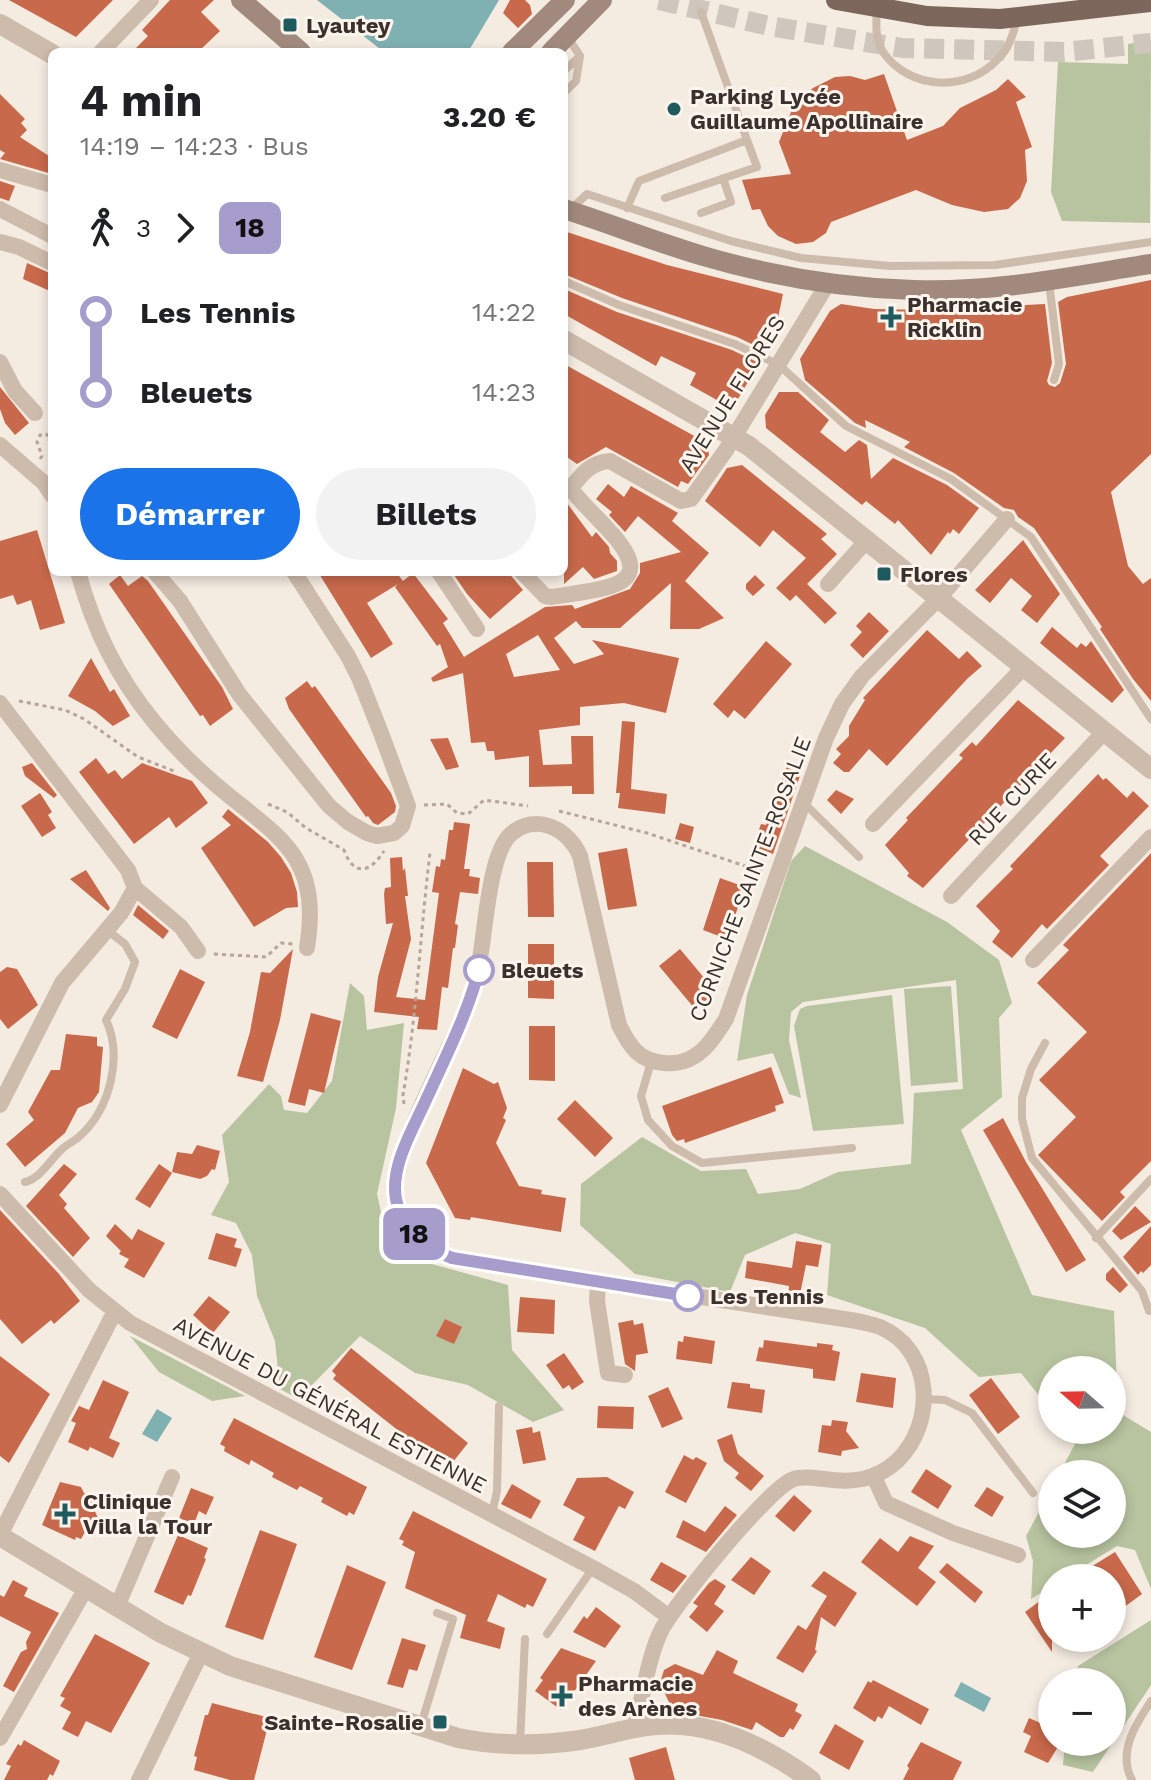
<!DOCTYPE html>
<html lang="fr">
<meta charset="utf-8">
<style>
:root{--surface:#fff;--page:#f2f2f2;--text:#202124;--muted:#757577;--accent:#1a73e8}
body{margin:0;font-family:"Work Sans",sans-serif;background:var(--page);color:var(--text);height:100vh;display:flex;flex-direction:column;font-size:30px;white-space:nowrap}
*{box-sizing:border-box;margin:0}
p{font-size:26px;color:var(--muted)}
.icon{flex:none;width:44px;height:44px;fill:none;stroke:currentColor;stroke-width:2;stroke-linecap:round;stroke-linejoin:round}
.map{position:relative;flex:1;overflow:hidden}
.sheet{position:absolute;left:48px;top:48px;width:520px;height:528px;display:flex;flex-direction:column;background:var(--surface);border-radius:12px;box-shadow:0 4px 12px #0003}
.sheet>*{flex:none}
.badge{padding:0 16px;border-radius:12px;font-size:28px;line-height:52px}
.needle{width:52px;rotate:290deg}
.controls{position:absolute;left:1038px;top:1356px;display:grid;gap:16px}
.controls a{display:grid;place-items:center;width:88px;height:88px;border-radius:50%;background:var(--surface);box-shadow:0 4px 12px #0003;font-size:40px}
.map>.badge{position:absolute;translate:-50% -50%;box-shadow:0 0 0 4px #fff}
.legs{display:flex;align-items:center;gap:12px;height:88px;padding:0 32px;font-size:26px}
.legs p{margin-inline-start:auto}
.head{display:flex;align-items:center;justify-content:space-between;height:136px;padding:0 32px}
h1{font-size:44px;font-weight:700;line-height:60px}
.button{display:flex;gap:16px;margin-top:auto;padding:16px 32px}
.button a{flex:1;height:92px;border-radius:48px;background:var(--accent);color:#fff;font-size:32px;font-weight:700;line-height:92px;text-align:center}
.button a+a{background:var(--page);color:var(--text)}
ul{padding:0 32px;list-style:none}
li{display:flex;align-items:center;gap:28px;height:80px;font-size:30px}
li i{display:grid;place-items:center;width:12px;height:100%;margin:0 10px;background:currentColor}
li i::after{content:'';width:20px;height:20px;margin:-10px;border:6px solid;border-radius:50%;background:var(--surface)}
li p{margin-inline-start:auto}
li:first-child i{background:linear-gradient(#0000 50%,currentColor 0)}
li:last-child i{background:linear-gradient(currentColor 50%,#0000 0)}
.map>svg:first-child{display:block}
</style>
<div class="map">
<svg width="1151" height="1780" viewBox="0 0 1151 1780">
<rect width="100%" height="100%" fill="#f4ebe1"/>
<path fill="#b8c4a0" d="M1151 40 1150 223 1062 221 1051 192 1058 62 1128 64V44Z
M805 846 947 922 999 960 1012 1003 999 1018 1002 1097 961 1130 1032 1295 1114 1311 1118 1412 1151 1432V1589L1135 1550 1117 1546 1065 1578H1052V1586L1031 1599 1033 1561 1026 1536 1052 1488V1534H1112V1474H1059L1076 1442 1067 1430H1112V1370H1052V1412L1021 1373 979 1377 925 1328 827 1295 831 1244 795 1233 745 1255 730 1292 635 1274 580 1225 581 1184 642 1137 701 1171 746 1169 758 1194 800 1189 838 1172 911 1164 914 1093 963 1089 956 980 803 1002 791 1012 789 1040 801 1098 789 1094 773 1053 737 1061 747 995 791 861Z
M350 983 364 996 367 1030 404 1023 396 1108 377 1194 387 1239 421 1261 508 1285 512 1350 564 1410 533 1422 468 1385 415 1373 360 1336 311 1386 320 1411 280 1389 275 1341 257 1296 252 1255 236 1223 211 1215 229 1182 222 1135 269 1084 281 1096 284 1110 307 1113 332 1081Z
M951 986 958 1082 911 1086 904 989Z
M892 995 904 1124 813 1131 794 1026 800 1009 807 1006Z
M130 1336 245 1396 212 1401 159 1372Z
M1151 1620V1685L1093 1772 1063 1765 1065 1742H1112V1682H1074L1078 1666Z"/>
<path fill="#7fb0b2" d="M317 0H499L468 52H384Z
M157 1409 172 1418 157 1442 142 1434Z
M961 1682 991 1698 984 1712 954 1696Z"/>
<path fill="#c8694b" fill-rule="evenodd" d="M9 0H113L76 37Z
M170 0H214L201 12 220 31 198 52H132L148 36 142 30Z
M510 0H525L530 5 532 14 518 28 503 13Z
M884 74 907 140 943 126 960 108 996 90 1008 79 1026 97 1016 102 1032 147 1025 150 1027 181 1020 198 1008 209 984 212 952 205 916 190 831 222 826 233 813 242 796 244 778 236 768 226 760 209 752 210 742 180 791 174 779 142 793 107 813 88 835 77 850 76 865 80Z
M0 94 25 119 21 123 27 130 20 137 52 158V174L0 159 5 153 0 150Z
M0 181 15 186 9 201 0 198Z
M564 231 667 265 783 294 778 318 786 320 766 351 737 337 622 298 564 274Z
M27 263 52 274V292L23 279Z
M1151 280V454L1111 492 1128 566 1143 584 1151 578V701L1133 679 1100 629 1102 627 1034 528 1018 517 1014 510 1004 508 954 473 904 447 910 442 865 420 866 428 855 423 805 380 800 359 830 311 841 304 874 309 932 310 1045 304 1052 363 1047 381 1049 385 1055 387 1060 383 1066 364 1058 302 1067 297Z
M564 289 617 312 732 350 759 363 738 399 724 404 690 385 696 373 661 356 656 366 564 314Z
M564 364 707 443 709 455 688 484 681 481 678 487 606 447 577 464 564 455Z
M0 387 29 423 15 435 5 423 0 409Z
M779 392H798L829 420 820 432 845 452 859 440 867 445 871 479 893 458 947 485 979 508 959 534 953 529 950 534 948 532 931 555 898 520 895 524 866 501 862 505 766 428 765 415Z
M742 465 827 534 821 539 837 554 807 584 837 613 825 624 796 595 790 601 776 588 806 558 773 530 760 547 705 501 727 468Z
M608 484 624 497 631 486 678 513 672 521 709 553 685 581 724 618 699 629H670L671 583 620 628H582L576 621 554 638 574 664 604 654 592 640 679 658 666 713 624 703 580 707V725L539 730 543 765 572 764 571 736H593L594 794H572V786L529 787V756L495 760 494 751H487L485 742 471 743 463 673 433 682 431 678 448 667 440 644 437 646 395 587 398 584 367 603 393 644 371 658 318 572H396L403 581 413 573 448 619 443 623 464 657 545 607 572 605 575 609 630 589 640 573V563L681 552 638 516 625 532 609 515 612 512 596 499ZM538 635 560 670 514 677 506 654Z
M564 499 592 537 596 532 609 547 610 553 617 561V571L594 579 583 567 564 584Z
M37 530 65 623 40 630 31 600 17 605 13 595 0 599V541Z
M1023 540 1060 594 1037 623 1021 610 1032 596 1011 578 990 603 975 590Z
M452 572H508L523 590 490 619 467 594Z
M120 575 128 586 142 576 148 581 222 687 233 709 210 726 203 715 200 716 109 584Z
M755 575 765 585 753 596 746 589V584Z
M869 612 889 631 863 658 850 645 862 632 856 626Z
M1052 627 1077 648 1081 643 1086 647 1091 641 1124 690 1112 703 1040 643Z
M927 630 959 659 967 651 982 666 967 679 887 766 869 749 849 772H844L833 763 841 754 836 749 849 736V726L865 700 863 698Z
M766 641 792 664 745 719 734 710 728 718 713 704Z
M91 658 110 692 114 689 130 716 113 726 95 711 68 696Z
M307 681 312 688 315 686 391 793 396 806 395 812 378 825 373 823 368 816 366 817 289 709 285 698Z
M1018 700 1065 738 923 888 907 876 909 873 885 845 908 820 906 818 963 758 959 755 972 742 976 746Z
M622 721 635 722 631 789 667 794 665 814 618 808 620 793H616Z
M448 738 459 767 446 770 430 739Z
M96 758 108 774 115 770 122 779 142 763 192 781 208 803 176 828 169 817 134 844 79 772Z
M32 763 57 795 54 798 25 776 22 767Z
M787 766 801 773 773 854 753 846 761 824 766 825Z
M1098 774 1103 780 1106 778 1127 798 1133 791 1149 806 1100 856 1109 865 1047 929 1042 924 1012 958 992 942 1000 931 976 906 1013 869 1010 866Z
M836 790 854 799 841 814 827 800Z
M40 793 52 812 48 815 56 828 42 837 21 806Z
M228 809 268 842 281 857 291 873 297 892 298 907 286 908 254 927 201 848 231 825 222 817Z
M454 822 470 824 464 869H470L469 876 480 878 478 894 460 892 455 924 458 925 455 948H453L448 988 442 987 437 1030 417 1029 419 1017 374 1012 378 977 393 923 386 924 384 894 385 888 391 887 390 858 402 857 403 871 405 868 408 896H405L411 939 396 997 425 1000 439 893 432 892 436 866 440 867 441 859 445 860 449 830H453Z
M680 823 694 827 690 843 675 839Z
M627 848 637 906 608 910 598 853Z
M1151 853V1161L1120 1192 1125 1197 1102 1221 1038 1155 1076 1117 1039 1080 1087 1032 1037 983 1069 950 1063 945Z
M527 862H553L554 917H528Z
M86 870 110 908 108 911 70 879Z
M720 878 745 887 727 939 703 930Z
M138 905 169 931 163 939 133 915Z
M528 944H554V999L528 998Z
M293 949 280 1020 263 1082 237 1076 250 1032 261 972 270 973Z
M680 949 716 992 695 1009 659 966Z
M7 967 17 969 38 1005 8 1029 0 1019V972Z
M180 969 205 982 177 1039 152 1027Z
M311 1013 341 1021 324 1093 309 1089 305 1106 288 1102Z
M529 1026H555V1081L529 1080Z
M66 1034 97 1037V1046L103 1047 99 1092 92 1102 78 1108 65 1133 25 1167 6 1144 34 1120 28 1112 51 1070H60Z
M771 1067 784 1103 775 1106 776 1111 685 1143 684 1139 677 1141 672 1135 662 1106Z
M463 1068 494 1084 498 1082 507 1108 503 1118 506 1120 496 1143 519 1186 542 1190 541 1194 566 1198 561 1232 471 1217 470 1220 455 1218 426 1163Z
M575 1100 613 1138 595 1157 557 1119Z
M1003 1118 1026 1162 1086 1260 1066 1272 983 1130Z
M197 1145 220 1151 215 1170 212 1169 207 1176 200 1179 172 1172 177 1152 192 1154Z
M64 1164 77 1174 59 1195 67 1204 64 1208 90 1238 73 1257 26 1206Z
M159 1164 172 1173 150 1208 135 1199Z
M1135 1206 1151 1222 1121 1240 1112 1231Z
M0 1210 59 1274 80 1301 54 1324 51 1320 22 1344 0 1319Z
M115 1224 132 1240 138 1229 165 1243 144 1278 124 1267 129 1259 119 1254 121 1251 106 1236Z
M1151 1226V1265L1143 1273 1141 1271 1138 1275 1123 1257Z
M216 1233 237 1239 234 1247 242 1249 236 1267 208 1259Z
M796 1241 822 1245 818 1267 806 1265 799 1299 788 1297 789 1286 745 1278 747 1261 792 1268Z
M1113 1267 1128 1285 1120 1293 1106 1280V1274Z
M209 1296 230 1312 213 1333 193 1315Z
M520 1297 555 1300 554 1334 517 1332Z
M445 1319 462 1327 454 1344 436 1336Z
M633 1320 634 1325 643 1323 648 1353 636 1355 635 1371 625 1364 618 1323Z
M684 1336 715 1341 712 1364 676 1359 678 1341 683 1342Z
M764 1340 817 1347V1343L833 1345 832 1350 840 1352 835 1381 813 1378V1369L756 1361 759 1347 763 1348Z
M351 1348 468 1443 449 1467 444 1463 442 1465 333 1379 336 1375 332 1371Z
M564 1353 584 1382 572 1390 569 1385 563 1389 546 1365Z
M0 1356 50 1394 9 1463 0 1456Z
M861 1373 896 1378 893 1408 856 1402Z
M991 1378 1020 1417 998 1434 969 1395Z
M103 1380 129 1392 109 1438 120 1443 113 1458 90 1447 88 1451 68 1442 76 1423 71 1421 79 1406 89 1410Z
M732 1382 750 1384V1388L765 1390 762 1413 727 1408Z
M668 1387 683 1419 662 1428 648 1396Z
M598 1406 634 1407 633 1429 597 1428Z
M234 1418 367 1487 354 1515 349 1512 347 1516 321 1502 323 1498 300 1486 297 1490 272 1477 274 1473 251 1460 249 1465 224 1451 225 1447 220 1444Z
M832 1420 848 1422 846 1431 859 1448 842 1451 841 1456 818 1452 822 1425 831 1426Z
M532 1427 533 1433 540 1431 546 1460 523 1464 516 1430Z
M732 1434 738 1454 764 1476 751 1491 735 1478 739 1473 724 1461 717 1440Z
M684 1455 693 1460 696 1457 707 1463 686 1503 665 1492Z
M926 1469 952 1486 938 1509 911 1492Z
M607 1477 634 1492 625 1509 619 1506 595 1551 573 1540 585 1517 563 1505 577 1478Z
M60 1482 81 1487 84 1493 98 1501 94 1509 101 1525 85 1532 81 1539 76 1537 75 1540 42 1525Z
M512 1484 541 1501 531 1519 501 1504Z
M987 1487 1004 1497 992 1517 974 1506Z
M191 1488 214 1497 206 1515 199 1511 194 1524 179 1518Z
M794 1495 812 1511 794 1532 775 1516Z
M725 1506 737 1515 706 1552 676 1537 683 1520 705 1532Z
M413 1511 547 1579 533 1607 527 1604 525 1608 498 1594 487 1621 505 1628 500 1649 460 1638 466 1615 405 1588 415 1552 402 1545 404 1541 399 1539Z
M260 1530 297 1544 263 1640 225 1627Z
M178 1535 208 1548 204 1558 206 1559 191 1596 188 1595 183 1605 154 1592Z
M910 1536 934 1546 918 1568 936 1582 917 1606 861 1562 880 1538 898 1552Z
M1115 1552 1142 1594 1112 1616V1578H1073Z
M751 1557 771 1571 754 1595 731 1580Z
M661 1562 687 1576 673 1593 650 1580Z
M947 1563 983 1592 975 1603 939 1572Z
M347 1565 386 1582 352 1670 314 1657Z
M824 1571 857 1593 835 1627 821 1617 815 1650 817 1651 803 1673 776 1658 798 1625 806 1630 827 1596 811 1586Z
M715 1579 726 1586 714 1604 724 1611 707 1632 689 1617 698 1606 693 1603 709 1583Z
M13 1580 28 1588 24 1596 59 1613 14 1692 3 1686 21 1652 27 1649 26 1642 31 1632 0 1616V1595L4 1597Z
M1052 1592V1652L1025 1612Z
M596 1607 621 1626 605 1648 573 1632 584 1616 587 1619Z
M95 1634 150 1663 111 1733 86 1721 78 1737 62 1729 71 1712 60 1706 65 1698 60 1696Z
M402 1638 426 1645 417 1671 409 1669 403 1688 387 1684Z
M561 1648 596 1661 561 1710 535 1691 543 1680 540 1678Z
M717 1650 738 1661 733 1673 798 1704 795 1711 802 1715 793 1730 790 1728 784 1737H780L756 1722 752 1730 722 1720 673 1711 660 1683 664 1670 675 1664 703 1675Z
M873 1680 929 1709 921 1725 889 1706 882 1719 878 1716 875 1722 853 1708 868 1681 871 1683Z
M212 1703 270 1718 254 1780H230L194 1770 197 1757 194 1756 205 1715H208Z
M1029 1718 1052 1728V1742H1061L1048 1763 1024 1752 1031 1736 1023 1732Z
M835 1724 864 1741 849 1770 819 1753Z
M24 1740 60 1761 53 1776 50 1774 47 1780H4L11 1766 6 1764 18 1744 21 1746Z
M921 1742 962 1762 953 1780H903L909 1768 907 1766Z
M666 1747 675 1780H635L629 1758Z"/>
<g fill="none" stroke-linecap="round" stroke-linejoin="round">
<path stroke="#cfc6bd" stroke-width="20" stroke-dasharray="20 10" stroke-linecap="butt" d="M659 0 769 26 902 48 1064 52 1151 43"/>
<path stroke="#b9a596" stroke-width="3" stroke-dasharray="4 4" stroke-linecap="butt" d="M40 459 42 456 37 442 40 435 46 434 52 439
M19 701 65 710 84 719 138 757 174 771
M268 804 287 812 306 828 344 850C354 877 370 873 384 851
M424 805 447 804 457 813 468 814 484 800 528 806
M559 811 647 833 763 872
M214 954 266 957 281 943 293 944
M404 1104 403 1095C417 1015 420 934 430 853"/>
<path stroke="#cdbbac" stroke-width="8" d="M877 9C876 23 875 39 883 52 909 90 967 93 998 59 1009 49 1013 34 1017 20
M564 71 580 56 567 36
M564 93 576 81 580 56
M665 198 757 167 747 140
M627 208 639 181 747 140 701 12
M570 210 587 194 731 241 801 258 890 266 995 265 1151 242
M701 213 731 202 723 178
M564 281 619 305 735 344 779 365 846 426 951 479 1031 537 1151 719
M1049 282 1059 364 1054 380
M804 803 859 857
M1045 1043 1031 1069 1022 1098V1119L1032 1158 1142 1291 1149 1311
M651 1062 641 1096 648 1120 672 1146 702 1163 852 1148
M25 1182C40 1179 50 1160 61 1150 67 1144 75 1141 81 1135 110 1108 123 1056 106 1020L125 989 135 962 125 944 107 930
M1096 1238 1151 1179
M924 1399 945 1400 972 1413 1033 1493
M492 1514 497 1491 499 1406
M547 1634 593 1568
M421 1725 453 1619 437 1613
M520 1743 525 1639
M1132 1780C1117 1752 1136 1724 1151 1701"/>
<path stroke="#cdbbac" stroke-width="16" d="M101 52 151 0
M0 170 52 185
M0 209 52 236
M0 242 19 247 52 263
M0 362 15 391 35 413
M0 445 44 483 52 495
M78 572C94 630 117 677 155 723 173 745 194 766 215 784 277 837 322 853 307 948
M155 572 180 601 239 694 329 806 348 822 367 833 377 836 394 833 402 826 408 806 381 733 360 680 348 656 294 572
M439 572 477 629
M522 572 545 596 551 597C570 594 590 592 608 587 670 570 584 513 571 488 582 474 591 462 610 461L681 501 691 499 726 450 828 283
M828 584 868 539
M0 703 128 870 135 888 121 913 62 983 0 1105
M873 824 1024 667
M135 888 181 927 198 951
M951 896 1105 731
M1033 960 1151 837
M0 1194 89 1290 130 1323 593 1568 634 1591 669 1617
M598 1282 597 1301 608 1373 625 1375
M874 1477 886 1503 953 1533 1018 1555
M0 1535 114 1313
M117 1607 172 1477
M635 1727C643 1697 647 1662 660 1633 670 1609 771 1485 794 1479 803 1476 814 1478 824 1479 852 1483 875 1481 897 1461 936 1424 934 1350 880 1327 873 1324 864 1323 857 1321L462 1260C430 1253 401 1231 396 1197 389 1150 459 1038 475 986 485 950 486 856 511 834 536 812 569 829 580 856L619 1025C630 1047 639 1061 664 1063 696 1066 710 1044 726 1019L826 738 842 704 862 676 939 598 1007 519
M0 1738 86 1588
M139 1780 201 1653"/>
<path stroke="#cdbbac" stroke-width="20" d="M0 24 52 54
M564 340 749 446 1151 769
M0 1536 161 1633 230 1666 458 1738C498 1746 540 1746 580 1740 607 1736 632 1726 658 1725 714 1721 767 1748 811 1780"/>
<path stroke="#a18a7d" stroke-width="20" d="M241 0 301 52
M512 52 565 0
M551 52 602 0
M564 209C611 224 656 242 703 256 771 276 843 288 914 290 994 293 1073 276 1151 264"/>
<path stroke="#7d675c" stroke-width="20" d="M836 0 927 16 1000 19 1151 2"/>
</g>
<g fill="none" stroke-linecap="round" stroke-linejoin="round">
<defs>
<path id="line-1" d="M479 970C467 1015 445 1058 426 1100 413 1129 390 1166 396 1199 401 1229 425 1248 452 1258L688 1296"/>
</defs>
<use href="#line-1" stroke="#fff" stroke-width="18"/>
<use href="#line-1" stroke="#a69dcd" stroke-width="12"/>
</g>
<g fill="#1f5a5e" stroke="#fbf5ee" stroke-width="3">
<rect x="282" y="17" width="16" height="16" rx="4"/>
<circle cx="674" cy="109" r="8"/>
<path d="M887 305h8v8h8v8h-8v8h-8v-8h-8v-8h8z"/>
<rect x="876" y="566" width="16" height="16" rx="4"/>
<path d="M61 1502h8v8h8v8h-8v8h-8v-8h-8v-8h8z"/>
<path d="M558 1684h8v8h8v8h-8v8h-8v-8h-8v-8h8z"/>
<rect x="432" y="1714" width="16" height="16" rx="4"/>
</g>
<g fill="#fff" stroke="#a69dcd" stroke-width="4">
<circle cx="479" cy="970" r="14"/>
<circle cx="688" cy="1296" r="14"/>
</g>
<g text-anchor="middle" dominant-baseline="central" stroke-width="6" stroke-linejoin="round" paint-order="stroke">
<g font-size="22" font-weight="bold" fill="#3b302b" stroke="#fbf5ee" text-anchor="start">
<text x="306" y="25">Lyautey</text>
<text x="690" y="96">Parking Lycée<tspan x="690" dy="25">Guillaume Apollinaire</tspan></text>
<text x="907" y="304">Pharmacie<tspan x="907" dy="25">Ricklin</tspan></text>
<text x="900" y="574">Flores</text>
<text x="83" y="1501">Clinique<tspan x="83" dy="25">Villa la Tour</tspan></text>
<text x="578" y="1683">Pharmacie<tspan x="578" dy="25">des Arènes</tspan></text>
<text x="424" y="1722" text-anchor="end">Sainte-Rosalie</text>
</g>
<g font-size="22" fill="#3b302b" stroke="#fbf5ee">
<text transform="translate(732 394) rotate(-58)">AVENUE FLORES</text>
<text transform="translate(1012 799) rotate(-47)">RUE CURIE</text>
<text transform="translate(750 879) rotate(-69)">CORNICHE SAINTE-ROSALIE</text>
<text transform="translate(330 1405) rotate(28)">AVENUE DU GÉNÉRAL ESTIENNE</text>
</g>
<g font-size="22" font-weight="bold" fill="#3b302b" stroke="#fbf5ee" text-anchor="start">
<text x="501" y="970">Bleuets</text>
<text x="710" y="1296">Les Tennis</text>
</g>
</g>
</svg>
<div class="controls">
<a><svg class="needle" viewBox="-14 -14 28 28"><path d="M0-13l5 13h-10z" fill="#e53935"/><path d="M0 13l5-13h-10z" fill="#757577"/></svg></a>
<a><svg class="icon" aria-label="layers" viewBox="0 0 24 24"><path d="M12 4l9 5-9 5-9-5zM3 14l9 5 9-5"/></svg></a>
<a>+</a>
<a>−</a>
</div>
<b class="badge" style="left:414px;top:1234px;background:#a69dcd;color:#111">18</b>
<section class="sheet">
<div class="head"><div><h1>4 min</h1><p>14:19 – 14:23 · Bus</p></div><b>3.20 €</b></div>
<div class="legs"><svg class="icon" aria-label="walk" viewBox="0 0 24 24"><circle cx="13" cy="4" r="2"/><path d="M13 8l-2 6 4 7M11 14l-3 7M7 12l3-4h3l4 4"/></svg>3<svg class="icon" aria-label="forward" viewBox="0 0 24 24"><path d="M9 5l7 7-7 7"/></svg><b class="badge" style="background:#a69dcd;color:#111">18</b></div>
<ul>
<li><i style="color:#a69dcd"></i><b>Les Tennis</b><p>14:22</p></li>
<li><i style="color:#a69dcd"></i><b>Bleuets</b><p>14:23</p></li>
</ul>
<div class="button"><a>Démarrer</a><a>Billets</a></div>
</section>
</div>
